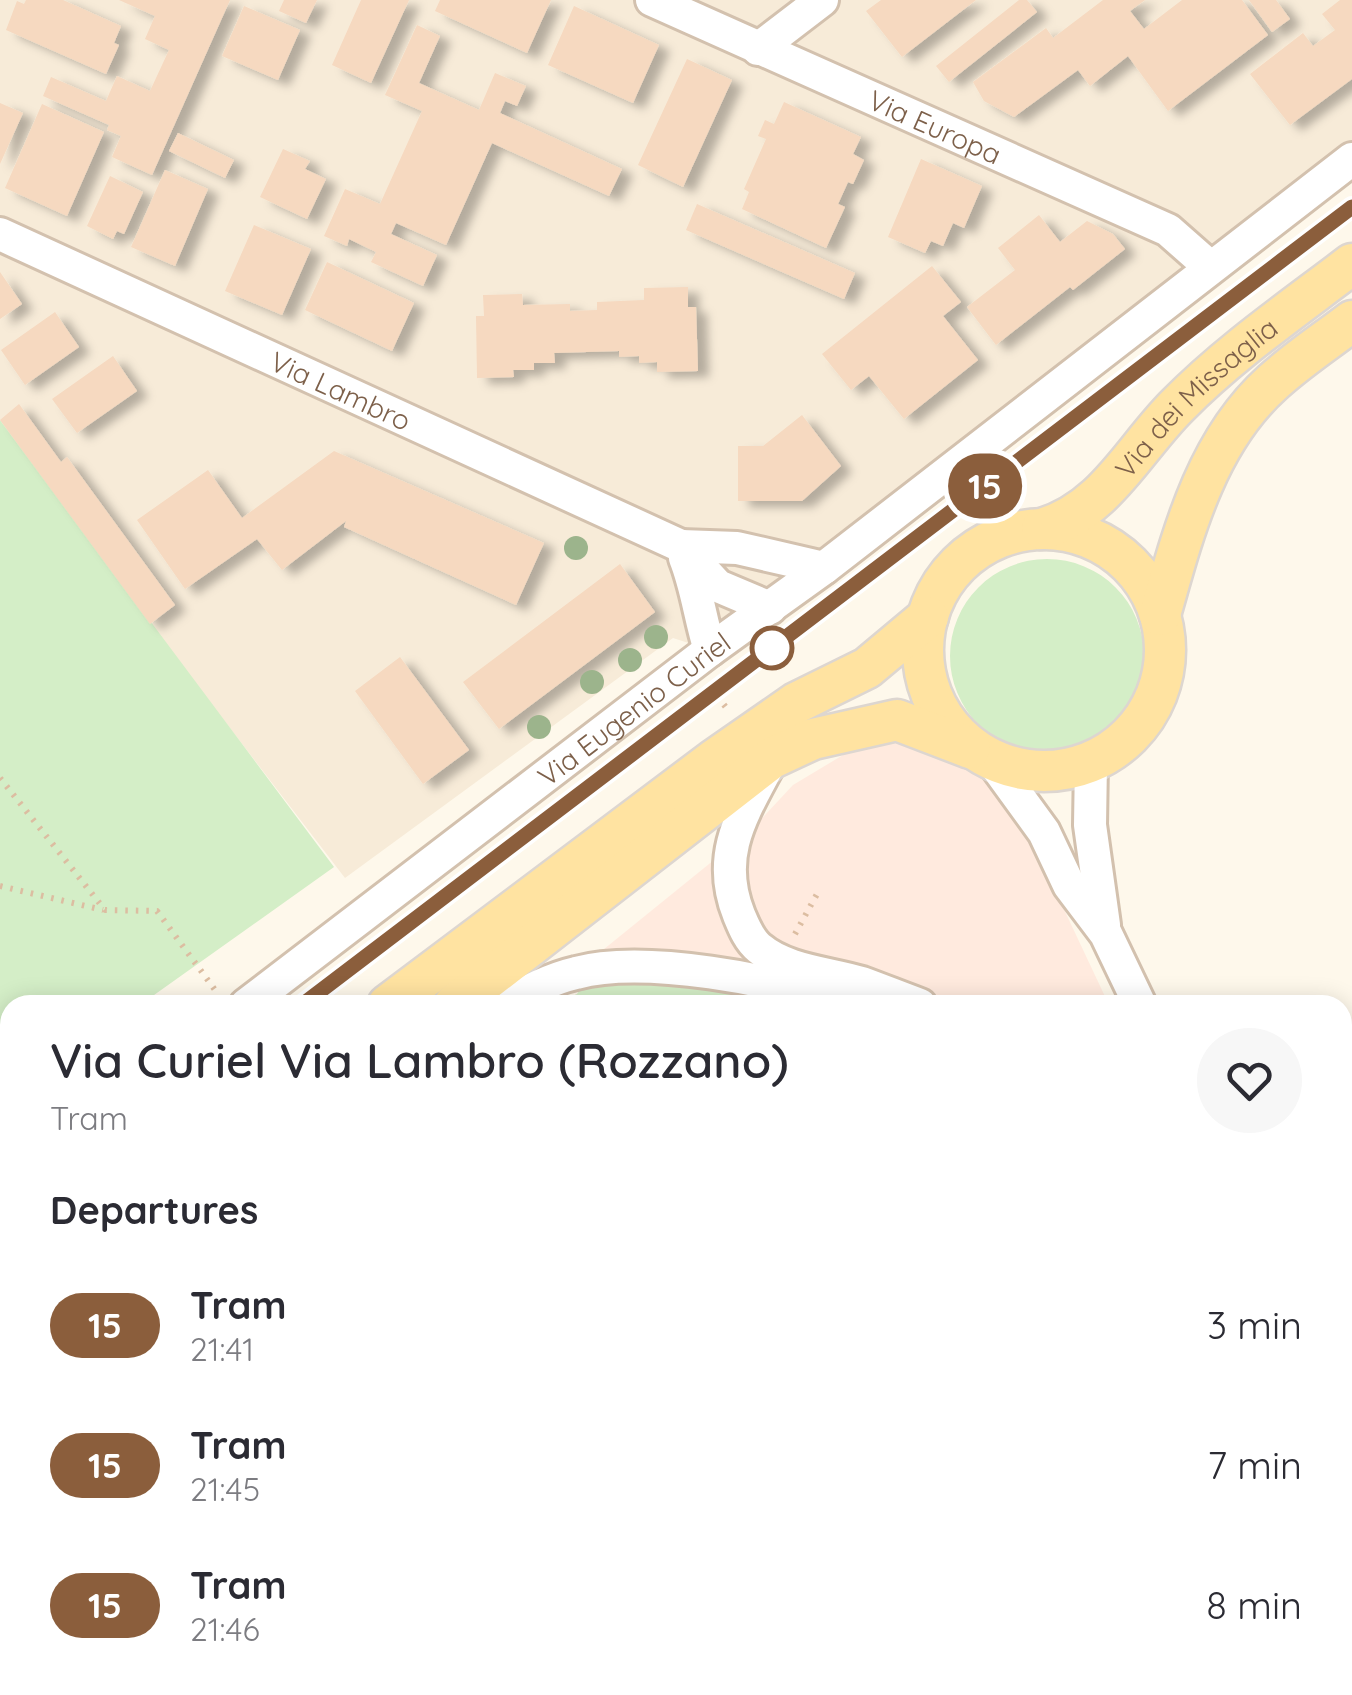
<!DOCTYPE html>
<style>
:root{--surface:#fff;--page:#f7f7f7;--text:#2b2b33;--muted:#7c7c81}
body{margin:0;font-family:Quicksand,sans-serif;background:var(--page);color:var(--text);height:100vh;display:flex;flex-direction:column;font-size:38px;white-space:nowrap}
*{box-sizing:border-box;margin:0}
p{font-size:32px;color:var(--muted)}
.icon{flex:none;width:55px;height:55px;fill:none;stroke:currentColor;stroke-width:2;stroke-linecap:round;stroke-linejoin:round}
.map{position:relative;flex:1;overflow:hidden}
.side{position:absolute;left:0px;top:995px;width:1352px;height:700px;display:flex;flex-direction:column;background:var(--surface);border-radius:30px 30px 0 0;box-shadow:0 5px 25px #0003}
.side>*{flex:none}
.badge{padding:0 20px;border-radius:32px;font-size:35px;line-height:65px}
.map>.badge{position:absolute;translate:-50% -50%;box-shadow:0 0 0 5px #fff}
h2{padding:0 50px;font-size:38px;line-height:90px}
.round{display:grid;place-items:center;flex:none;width:105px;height:105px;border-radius:52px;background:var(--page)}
.summary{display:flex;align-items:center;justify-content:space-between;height:170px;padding:0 50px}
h1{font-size:48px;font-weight:600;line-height:75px}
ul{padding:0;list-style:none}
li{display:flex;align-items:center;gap:30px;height:140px;padding:0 50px}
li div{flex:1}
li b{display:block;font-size:38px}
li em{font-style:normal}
li .badge{min-width:110px;font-weight:700;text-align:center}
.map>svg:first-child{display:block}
</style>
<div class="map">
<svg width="1352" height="1695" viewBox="0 0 1352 1695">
<defs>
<filter id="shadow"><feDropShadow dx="11" dy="6" stdDeviation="5" flood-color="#0004"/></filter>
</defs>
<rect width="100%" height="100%" fill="#fef8eb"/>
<path fill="#f7ebd8" d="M0 0H1352V159L710 650 673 638 345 878 150 624 0 420Z"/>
<path fill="#ffeade" d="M899 742 946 756 984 780 1029 835 1109 1005H551L577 994 586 980 593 958 751 830 793 785 848 752Z
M10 1451V1685H1342L1343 1500 1352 1520V1695H0V1461Z"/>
<path fill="#d4eec7" d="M0 420 334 867 140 1005H10V1096L0 1084Z
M950 656a97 97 0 1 1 194 0a97 97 0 1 1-194 0Z
M616 976 742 991 744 1005H551L577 994 586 980Z
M10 1464V1634L0 1642V1475Z"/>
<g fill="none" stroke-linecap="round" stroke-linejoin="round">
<path stroke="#a1d0de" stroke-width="10" d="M1342 1174 1352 1166"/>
</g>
<path fill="#f6d9c0" filter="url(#shadow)" d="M26 0H63L121 26 114 43 119 45 106 74 6 30 17 1 24 4Z
M119 0H230L152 175 112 157 121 136 107 130 109 125 43 96 51 77 106 101 117 76 150 91 169 50 145 39 155 16Z
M284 0H317L306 23 279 11Z
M361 0H409L371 83 332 65Z
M440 0H551L527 53 435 11Z
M881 0H976L902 57 866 11Z
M1019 0H1027L1037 12 949 82 936 66Z
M1103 0H1145L1130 11 1144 29 1182 0H1242L1268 35 1168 111 1128 56 1090 86 1078 70 1014 117 984 101 973 82 1046 28 1053 38Z
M1249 0H1276L1290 19 1272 32Z
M1340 0H1352V79L1290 125 1250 74 1303 33 1313 46 1335 30 1322 14Z
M244 6 300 30 278 80 222 56Z
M574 6 659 45 633 103 548 65Z
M417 25 440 36 419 83 479 110 495 73 526 86 517 106 505 101 500 113 622 169 609 196 492 143 446 245 396 223 391 234 437 255 423 286 371 262 376 252 349 239 347 246 324 236 345 189 380 204 422 111 385 95Z
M687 59 732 80 683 187 638 165Z
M784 102 861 137 853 154 864 160 853 184 848 182 838 204 845 207 826 248 742 209 749 192 744 189 766 139 758 136 765 120 774 124Z
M0 103 23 113 0 164Z
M42 104 104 132 67 216 5 188Z
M178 133 234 160 225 178 169 151Z
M283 149 310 161 305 169 326 179 307 219 260 197Z
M921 159 982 186 964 228 953 223 943 246 931 241 925 253 888 237Z
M165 170 208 189 175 266 131 247Z
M110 176 143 192 124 234 117 231 113 239 87 226Z
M697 204 855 273 844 299 686 230Z
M1039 215 1060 242 1087 221 1113 234 1125 249 1073 290 1070 287 996 345 967 307 1015 270 998 248Z
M254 225 311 249 282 315 225 291Z
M327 262 414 303 392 351 305 310Z
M932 266 961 302 943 316 978 360 904 419 869 376 851 390 822 354Z
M0 272 22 304 0 319Z
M688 287V307H696L698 371 657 372V362L639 363V356L619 357V351L554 353 555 363H534V370H513L514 377 477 378 476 316H484L483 295 522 294 523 305 570 304V311L597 310V302L644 300V288Z
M55 312 79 347 25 385 1 350Z
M113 356 137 391 77 433 52 399Z
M19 404 61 462 67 457 175 605 150 624 0 420Z
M802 415 841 466 802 501H738V446H763Z
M334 451 544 543 516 605 344 527 346 521 282 570 257 539 185 589 137 520 208 470 242 518Z
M620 564 655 612 499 729 463 682Z
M400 657 469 750 423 784 355 691Z
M43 1685H847L834 1695H30Z
M899 1685H1290L1296 1695H940L934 1686 922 1695H907Z"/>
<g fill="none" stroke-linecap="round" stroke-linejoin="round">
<defs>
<g id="minor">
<path id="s1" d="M652 0 1168 230 1210 267"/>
<path d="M758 49 822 0"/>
<path id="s2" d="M0 234 681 546 718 586 770 608"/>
<path d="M681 546 737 548 824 568"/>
<path d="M685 558C697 588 700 619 710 650"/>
<path d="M991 759 1044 832 1069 885 1106 934 1140 1005"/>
<path d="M770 762C742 815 715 855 739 915 744 927 749 940 759 948 786 971 829 973 862 983 881 990 901 998 920 1005"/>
<path d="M1091 762 1090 825 1104 925"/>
<path id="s3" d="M246 1005 710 650 824 568 1352 159"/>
<path d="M505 1005C528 991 550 979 576 973 642 955 779 979 843 1005"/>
<path d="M0 1192 10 1184"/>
<path d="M1342 1426 1352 1446"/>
<path d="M1316 1685 1322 1695"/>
</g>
<g id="major">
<circle cx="1044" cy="650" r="121"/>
<path id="s4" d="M1042 529C1106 510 1133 450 1177 406 1229 353 1293 309 1352 264"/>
<path d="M1160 615C1183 533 1206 442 1273 382 1297 360 1326 341 1352 321"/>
<path d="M388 1005 714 760 796 703 867 668 928 617"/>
<path d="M454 1005 772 758 813 739 897 720 970 748"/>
<path d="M0 1322 10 1314"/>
<path d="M0 1386 10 1378"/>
</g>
</defs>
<use href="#minor" stroke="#d3c1ae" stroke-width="38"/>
<use href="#major" stroke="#ddd6d0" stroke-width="45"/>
<path stroke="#dcbda1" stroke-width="6" stroke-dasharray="2.5 8" stroke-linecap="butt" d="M711 688 728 710
M0 778 105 910 157 911 218 994
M0 886 103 910
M795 934 817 894
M147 1005 162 995 170 1005
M0 1111 10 1104
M0 1130 3 1133 10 1128
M0 1654 10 1646"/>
<use href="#minor" stroke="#fff" stroke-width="32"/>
<use href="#major" stroke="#ffe3a1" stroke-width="40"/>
<path stroke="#bda6cb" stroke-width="2.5" d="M302 1005 1352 207
M0 1253 10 1245"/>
</g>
<g fill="#9cb48c">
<circle cx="576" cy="548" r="12"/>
<circle cx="656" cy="637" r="12"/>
<circle cx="630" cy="660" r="12"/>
<circle cx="592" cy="682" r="12"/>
<circle cx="539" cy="727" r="12"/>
</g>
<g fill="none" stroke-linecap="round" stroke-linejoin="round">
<defs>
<path id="line" d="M302 1005 1352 207"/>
</defs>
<use href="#line" stroke="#fff" stroke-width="22"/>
<use href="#line" stroke="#8b5e3c" stroke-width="15"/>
</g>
<circle fill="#fff" stroke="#8b5e3c" stroke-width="5" cx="772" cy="648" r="20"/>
<g text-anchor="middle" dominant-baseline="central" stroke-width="8" stroke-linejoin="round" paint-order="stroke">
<g font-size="28" fill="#7d604a" stroke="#fffbf3">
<text stroke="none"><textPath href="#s1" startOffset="310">Via Europa</textPath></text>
<text stroke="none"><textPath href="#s2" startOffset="375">Via Lambro</textPath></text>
<text stroke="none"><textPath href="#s4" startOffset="205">Via dei Missaglia</textPath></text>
<text stroke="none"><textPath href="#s3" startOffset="488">Via Eugenio Curiel</textPath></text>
</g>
</g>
</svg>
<b class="badge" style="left:985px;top:486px;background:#8b5e3c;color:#fff">15</b>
<section class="side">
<div class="summary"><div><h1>Via Curiel Via Lambro (Rozzano)</h1><p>Tram</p></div><a class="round"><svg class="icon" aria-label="heart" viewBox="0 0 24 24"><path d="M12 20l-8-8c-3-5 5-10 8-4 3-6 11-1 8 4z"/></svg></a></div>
<h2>Departures</h2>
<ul>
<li><span class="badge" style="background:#8b5e3c;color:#fff">15</span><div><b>Tram</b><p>21:41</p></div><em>3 min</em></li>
<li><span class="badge" style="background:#8b5e3c;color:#fff">15</span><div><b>Tram</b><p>21:45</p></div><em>7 min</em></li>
<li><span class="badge" style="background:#8b5e3c;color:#fff">15</span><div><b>Tram</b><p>21:46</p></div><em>8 min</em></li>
</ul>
</section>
</div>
